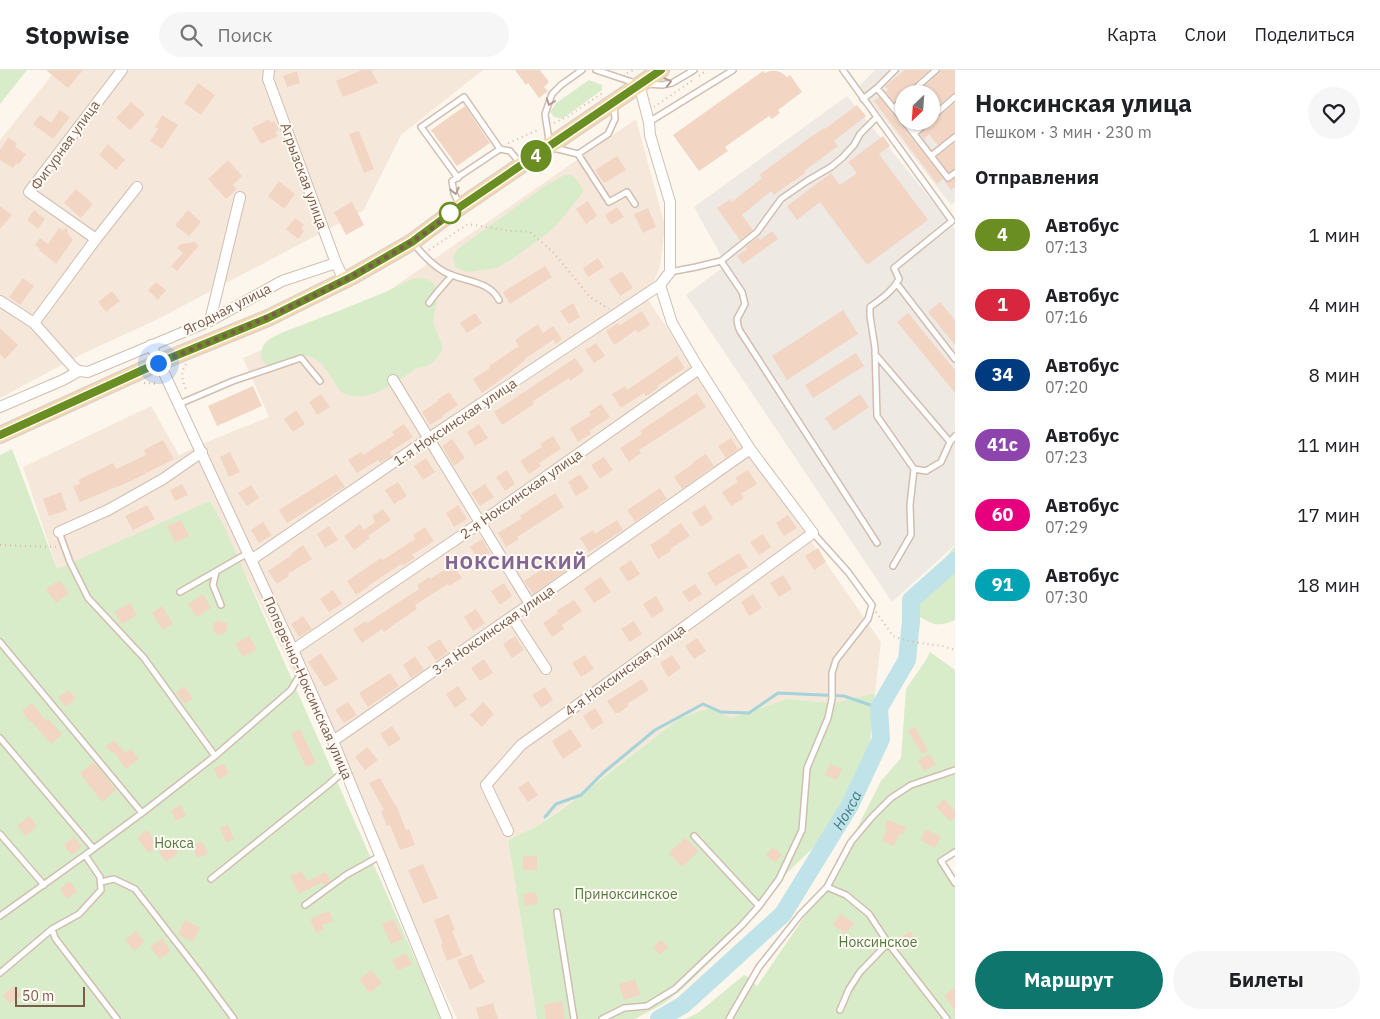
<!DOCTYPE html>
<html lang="ru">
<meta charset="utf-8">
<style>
:root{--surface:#fff;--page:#f6f6f6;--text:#202124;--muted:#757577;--line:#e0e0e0;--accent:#0f766e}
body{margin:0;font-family:"IBM Plex Sans",sans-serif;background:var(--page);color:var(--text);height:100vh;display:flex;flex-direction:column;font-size:19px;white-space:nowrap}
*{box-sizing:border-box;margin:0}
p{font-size:16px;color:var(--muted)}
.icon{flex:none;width:28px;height:28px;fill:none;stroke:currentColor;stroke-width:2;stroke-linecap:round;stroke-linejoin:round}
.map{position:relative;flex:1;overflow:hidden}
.sheet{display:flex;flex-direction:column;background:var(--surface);width:425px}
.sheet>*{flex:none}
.badge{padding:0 10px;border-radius:16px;font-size:18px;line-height:32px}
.needle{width:32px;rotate:205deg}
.buttons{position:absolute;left:895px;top:15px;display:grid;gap:10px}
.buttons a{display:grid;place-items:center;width:45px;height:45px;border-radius:50%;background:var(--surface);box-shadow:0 1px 4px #0004;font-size:25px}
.scale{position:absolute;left:15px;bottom:12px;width:70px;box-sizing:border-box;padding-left:5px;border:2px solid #7a5c4d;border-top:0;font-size:14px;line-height:18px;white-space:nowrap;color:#7a5c4d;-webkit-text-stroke:4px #fffaf3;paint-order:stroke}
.you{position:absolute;width:25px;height:25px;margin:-12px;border:4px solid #fff;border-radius:50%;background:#1a73e8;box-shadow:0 0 0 8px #1a73e833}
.map>.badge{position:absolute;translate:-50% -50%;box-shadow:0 0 0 2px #fff}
h2{padding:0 20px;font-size:19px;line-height:45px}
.round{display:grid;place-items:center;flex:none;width:52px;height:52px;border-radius:26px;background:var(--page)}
.overview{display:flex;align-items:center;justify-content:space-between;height:85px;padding:0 20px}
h1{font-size:24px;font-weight:800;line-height:38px}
.cta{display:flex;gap:10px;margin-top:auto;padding:10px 20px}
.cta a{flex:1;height:58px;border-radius:30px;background:var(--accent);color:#fff;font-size:20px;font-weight:800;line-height:58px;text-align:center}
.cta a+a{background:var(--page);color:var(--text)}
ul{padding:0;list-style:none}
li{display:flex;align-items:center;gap:15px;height:70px;padding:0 20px}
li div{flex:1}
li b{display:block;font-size:19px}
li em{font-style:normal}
li .badge{min-width:55px;font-weight:700;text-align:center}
header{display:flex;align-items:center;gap:30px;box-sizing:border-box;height:70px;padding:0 25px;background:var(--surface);border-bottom:1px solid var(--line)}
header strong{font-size:24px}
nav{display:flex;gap:28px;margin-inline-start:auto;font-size:18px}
.search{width:350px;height:45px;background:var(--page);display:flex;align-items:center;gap:12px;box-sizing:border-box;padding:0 18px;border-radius:28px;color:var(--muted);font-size:19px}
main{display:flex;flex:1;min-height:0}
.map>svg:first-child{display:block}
</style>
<header>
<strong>Stopwise</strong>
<div class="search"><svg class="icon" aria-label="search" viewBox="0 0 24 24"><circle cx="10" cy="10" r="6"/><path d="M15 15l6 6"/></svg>Поиск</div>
<nav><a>Карта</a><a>Слои</a><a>Поделиться</a></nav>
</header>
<main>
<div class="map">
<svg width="955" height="949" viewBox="0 0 955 949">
<rect width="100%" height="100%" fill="#fdf6ec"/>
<path fill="#f5e8da" d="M56 0H483L401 65 363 141 156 250 84 283 0 328V70Z
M636 49 665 156 660 197 647 228 750 383 881 572 875 623 834 633 787 629 731 648 710 639 680 648 561 739 537 756 508 770 537 949H457L381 786 211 432 57 499 23 397 151 336 179 385 209 371 269 347 243 288 368 235Z"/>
<path fill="#efe9e4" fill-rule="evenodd" d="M875 0H949L955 8V132L951 135 859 16ZM904 24H931V51H904Z
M847 26 955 159V475L892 532 686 225 726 195 694 137Z"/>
<path fill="#d8ecc9" d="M0 0H27L0 34Z
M589 10 602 15V20L562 49 554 47 550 42 556 33Z
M565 105H571L578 111 583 120 581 125 559 152 548 163 512 189 496 198 467 202 459 199 455 196 453 186 459 178 545 116Z
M425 208 434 213 438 223 433 253 443 277C439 289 431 297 417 298 397 311 366 337 341 322 333 311 326 296 315 289 293 275 277 310 263 291 259 286 262 277 265 273 272 265 297 257 307 253 330 244 354 235 378 225 390 221 401 213 413 209 417 208 421 209 425 208Z
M12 379 57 499 210 431 225 458 442 949H0V385Z
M955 476V550C937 558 933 554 916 545L917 529 930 515 943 491Z
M930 582 955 600V780L942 789 955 809V949H686L699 942 744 905 748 907 757 916 826 815 850 772 881 711 901 688 906 619 926 590Z
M875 623 869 681 855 713 841 733 822 769 784 806 761 840 695 907 680 921 663 934 635 949H537L508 770 537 756 561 740 680 648 710 638 731 648 787 629 834 633Z"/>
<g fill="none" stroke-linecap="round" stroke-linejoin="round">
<path stroke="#a5d3da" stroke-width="3" d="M545 747 556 734 581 725 603 703 655 660 703 634 721 642 749 643 778 623 844 626 879 638"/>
<path stroke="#bfe3e8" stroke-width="18" id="s1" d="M659 949 683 935 783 844 850 735 881 669 879 638 907 590 911 551V530L955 491"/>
</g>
<path fill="#f3d5c3" d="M46 0H83L68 18Z
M362 0H371L378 13 343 27 336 11Z
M515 0H540L549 12 544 17 548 21 539 28 528 13 526 15Z
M905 0H929L906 21 904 25 894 32 886 22 888 20 885 16Z
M940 0H955V23L952 24 931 42V24H916L939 3Z
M297 1 300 13 287 17 283 6Z
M763 1 765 3 771 1H777L782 3 787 7 790 5 802 22 778 40 780 43 772 49 769 46 725 77 728 81 699 101 673 65Z
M198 13 215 25 201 45 184 33Z
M879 27 945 111 949 112 955 108V117L951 120 943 109 937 114 874 31Z
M131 32 145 44 130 60 116 48Z
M955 33V63L938 75 929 64 924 69 920 64Z
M857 35 866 46 834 71 838 76 804 101 806 102 793 112V111L774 125 771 121 742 145 753 160 740 170 717 138 730 129 732 132 762 108 759 105 812 66 824 58 825 59Z
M465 36 490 73 457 96 431 60Z
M60 40 70 47 53 69 33 54 40 45 51 53Z
M162 45 178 55 162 79 150 71 158 59 155 57Z
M269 49 271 53 274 51 279 60 275 62 278 66 261 74 252 58Z
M359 61 374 99 364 103 349 64Z
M883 66 890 76 879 84 928 150 867 195 820 132 797 150 787 136 831 103 840 115 857 103 848 92Z
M8 68 17 73 15 77 26 84 19 94 17 93 13 98 0 90V80Z
M955 73V99L949 102 937 87Z
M108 74 125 90 116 100 99 85Z
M617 86 626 100 604 113 595 100Z
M228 90 242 106 233 115 237 119 226 129 208 109Z
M279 111 295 124 284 139 268 126Z
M76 119 93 134 81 148 64 133Z
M588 131 597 146 586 154 576 139Z
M352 132 364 155 346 165 334 142Z
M0 136 12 145 0 159Z
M617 137 624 147 611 155 605 145Z
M648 138 656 157 643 163 634 144Z
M34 140 45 149 38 159 27 150Z
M188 140 201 152 189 166 175 155Z
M295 148 304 155 301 158 304 161 298 169 286 159Z
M59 158 62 160 67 158 68 164 73 170 56 194 39 180 40 179 35 175 40 168 48 174Z
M772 161 778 169 743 194 737 186 747 179 746 177 758 167 760 170Z
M195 172 199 176 177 201 171 196 183 183 177 178 181 174Z
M598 188 604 197 588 207 583 198Z
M545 196 552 207 510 234 503 222Z
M622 201 633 218 620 226 609 209Z
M23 208 34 216 20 235 9 227Z
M156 212 166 220 158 230 148 220Z
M112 221 120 231 106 242 98 232Z
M940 232 955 250V275L928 242Z
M573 233 580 247 569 254 560 241Z
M843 240 858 264 787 310 772 286Z
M642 241 650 255 638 263 636 260 614 275 606 261 618 253 620 255Z
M475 243 482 253 467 263 460 253Z
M908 243 955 300V323L897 252Z
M538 254 543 263 553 256 562 269 556 274 553 270 526 288V289L511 302 482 323 473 309 490 298 489 296 519 276 515 270Z
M0 258 18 275 5 289 0 284Z
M596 273 605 286 594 293 585 280Z
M856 283 864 296 813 328 805 315Z
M677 286 685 298 657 316 658 318 646 326 644 323 621 338 612 324 625 316 627 320Z
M575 288 584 300 582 301 583 302 570 311 569 308 533 331 534 334 502 355 494 342Z
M253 316 262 336 217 356 208 336Z
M449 322 458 335 442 346 443 347 430 355 422 342 438 331 437 330Z
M697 323 706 337 639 380 641 383 629 392 620 378 642 364 640 361Z
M321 324 330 337 317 345 309 332Z
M860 324 869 337 834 361 825 348Z
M601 334 610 347 589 361 591 364 578 372 570 358 591 345 589 342Z
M296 340 305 354 293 362 284 349Z
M404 354 413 367 390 382 392 385 380 393 378 390 357 403 348 390 361 382 363 385 394 365 392 362Z
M479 354 488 368 475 376 467 362Z
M553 366 561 379 539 393 541 396 529 404 520 391 542 377 540 374Z
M731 368 738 379 726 388 718 376Z
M452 369 465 388 454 396 442 376Z
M163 370 174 389 131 411 80 432 73 416 80 414 78 410 113 393 116 399 146 385 144 380Z
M230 382 240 402 229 407 220 387Z
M706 384 714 396 682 419 674 407 694 393 693 392Z
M604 387 613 400 600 409 591 395Z
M426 388 435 402 423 410 414 396Z
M507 400 515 414 505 421 496 407Z
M748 400 757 414 741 424 744 428 731 436 722 422 738 412 735 408Z
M336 404 345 417 287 453 279 440Z
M580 404 589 418 576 426 568 412Z
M398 412 407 426 394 434 385 420Z
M182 414 188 425 175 431 170 420Z
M485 414 494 427 480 436 471 423Z
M251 415 259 428 247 436 238 423Z
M660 418 667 429 635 452 627 440Z
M61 422 67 440 49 446 43 429Z
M555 423 564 437 517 467 519 469 506 477 498 463 522 448 520 446Z
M147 435 155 449 133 460 125 446Z
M458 435 467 449 454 457 446 443Z
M705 435 713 449 701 457 692 443Z
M383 439 391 450 368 466 370 468 354 480 344 466 360 454 364 460 375 452 372 446Z
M788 445 797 458 784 466 776 453Z
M181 450 189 466 175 473 167 456Z
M617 450 623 460 589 482 580 468 593 460 595 464Z
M263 452 272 465 259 473 251 460Z
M681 453 690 466 670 479 671 481 658 489 650 475 670 462 669 461Z
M329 456 338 470 325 478 317 464Z
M425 457 434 471 412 485 415 488 402 496 401 494 368 516V517L356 525 347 511 381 488 383 490 415 469 413 465Z
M763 464 771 477 759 485 750 472Z
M482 469 490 483 479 490 470 477Z
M303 475 312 489 288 504 289 506 277 514 268 501 292 485 291 484Z
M818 478 826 492 814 500 805 486Z
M739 483 748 497 715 516 707 503Z
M561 487 568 499 533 524 524 511Z
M631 490 640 504 628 512 619 498Z
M453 494 462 508 449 516 448 514 415 535 417 539 396 553 384 562 382 559 362 573 353 559 366 551 367 553 396 534 419 519 417 515 429 507 430 509Z
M783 505 792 519 779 527 770 513Z
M601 507 611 522 594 533 584 518Z
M59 510 69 523 56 533 46 519Z
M504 513 512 526 500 535 491 521Z
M695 514 702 524 689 532 682 522Z
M333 520 342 534 329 542 320 529Z
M203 524 211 538 197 547 188 534Z
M753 524 762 538 749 546 741 532Z
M656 526 664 540 652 548 643 534Z
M574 530 582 541 562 555 564 559 552 567 543 553 558 543 556 541Z
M130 533 137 545 122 554 114 542Z
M162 536 173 554 163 560 152 543Z
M476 539 485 553 473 561 464 547Z
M303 546 312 559 299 567 291 554Z
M218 550 227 553V559L224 564 217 565 213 560V554Z
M634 551 642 564 630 572 621 559Z
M249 566 257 579 243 587 235 573Z
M515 566 524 580 512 588 503 574Z
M697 568 706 581 694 589 685 576Z
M440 569 448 582 436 591 427 577Z
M321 583 338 609 325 617 308 592Z
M585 585 594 599 581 607 572 593Z
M672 585 681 598 668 607 660 593Z
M415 586 424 600 411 608 403 595Z
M484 589 493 603 480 611 471 598Z
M390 603 399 616 368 637 359 623Z
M642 609 649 620 627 634 629 636 618 643H615L607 631Z
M184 616 193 628 185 634 176 623Z
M458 616 467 629 455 638 446 624Z
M545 617 553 630 541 638 532 625Z
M68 620 76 628 66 637 58 628Z
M348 632 357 645 344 653 335 640Z
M483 632 494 644 482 657 470 645Z
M32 633 46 651 48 649 62 664 51 674 32 652H30L22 641Z
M595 638 604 652 592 660 583 646Z
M392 656 401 669 389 677 380 664Z
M915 657 928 681 922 684 908 660Z
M300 659 316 693 306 697 291 664Z
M570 659 582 676 563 689 552 671Z
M114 670 125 683 131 679 139 689 126 699 114 682 112 683 106 676Z
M367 677 378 690 365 700 355 687Z
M930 684 936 695 924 701 918 690Z
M94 692 116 720 102 732 80 703Z
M224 694 229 704 218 709 214 698Z
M830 694 842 699 837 710 825 705Z
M380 708 395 735H396L406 760 409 759 415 775 400 780 390 755 387 756 381 741 384 740 369 713Z
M528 711 538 725 528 732 518 718Z
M944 729 955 741V747L950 751 936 737Z
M181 735 186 746 176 751 171 740Z
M29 746 37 756 25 766 17 756Z
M887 750 906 757 903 765 900 763 894 776 882 771 887 758 884 757Z
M228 755 234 769 226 772 220 758Z
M926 759 941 767 935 778 920 770Z
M147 760 159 775 149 783 137 768Z
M74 767 82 777 71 785 64 775Z
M685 768 699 781 682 797 669 783Z
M202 771 208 784 197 788 192 776Z
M171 773 178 783 166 792 159 782Z
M773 777 782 785 775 793 766 785Z
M523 786H537V800H523Z
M423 794 438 828 423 834 408 800Z
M302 801 307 811 326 802 331 811 324 816 322 812 299 824 290 806Z
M70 811 77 821 67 829 60 819Z
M536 822 538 834 525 836 523 824Z
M329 841 333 851 322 855 324 860 316 863 310 849Z
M449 844 455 860 452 861 462 885 447 891 441 875 443 874 434 850Z
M840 844 854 853 846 864 833 855Z
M394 849 403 869 391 874 382 854Z
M185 850 200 858 193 872 178 864Z
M136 861 145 872 134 881 125 870Z
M910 861 918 872 906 880 898 870Z
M162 868 171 881 160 889 150 877Z
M661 869 668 877 660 885 653 877Z
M406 883 412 894 398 901 392 890Z
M472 884 479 903 480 902 485 912 470 920 457 890Z
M371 900 382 913 370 923 359 910Z
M635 909 640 925 624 930 619 914Z
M14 916 21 925 10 934 3 925Z
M955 917V940L944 926Z
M562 931 565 949H546L544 935Z
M493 933 498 949H479L476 938Z"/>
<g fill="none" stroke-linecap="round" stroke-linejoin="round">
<defs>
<path id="service" d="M582 0 561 15 552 24 545 44 550 77 578 84 609 132 627 122 635 134
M596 0 635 13
M843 0 952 151 894 198 899 209C892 222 881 229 870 237V246L875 278 877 346 914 399
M646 14 662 15 672 13 694 0
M877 18 895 0
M909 24 936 0
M863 29 877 18 904 51
M894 38 904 29
M931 48 955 27
M904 51 948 108 955 103
M649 52 733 0
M914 64 928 51
M578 84 608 64 615 49 614 35
M931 86 955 67
M458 108 421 57 464 27 500 79 510 81 520 93
M459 134 454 123 452 111 500 79
M414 174C423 185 431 194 443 201 461 212 488 209 499 230
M721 191 742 222 745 234 737 249 738 256 740 261 877 473
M670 202 696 197 721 191 757 162 781 129 807 111 831 97 842 88 854 75 860 64 876 48
M897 214 955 289
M429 233C436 223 444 215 452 205
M875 284 950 372
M179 334 233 311 301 288 320 311
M59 462 70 492 88 528 144 588 215 686
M893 496 911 465 910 435 914 399 926 401 941 392 950 372 955 366
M216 502 213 515 221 535
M180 522 248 483
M0 572 142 743
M0 668 93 778
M0 764 44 815
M694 766 759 836
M955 782 941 791 955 813
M211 809 328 715 344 701
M101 812 114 809 135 819 200 903 234 949
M827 817 846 825 869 844 888 873 947 949
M305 835 346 805 380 786
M557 842 574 949
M0 846 85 785
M52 859 55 868 117 949
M0 903 52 859 79 844 101 820 100 807 85 785 142 743 215 686 291 620 302 601
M840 940 849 919 860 902 888 873
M602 949 624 938 647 936 675 919 742 855 759 836 779 809 802 760 807 698 828 648 832 629V603L836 590 868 549 872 535 848 502 813 463
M729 949 759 897 800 845 827 817 851 772 872 747 891 728 911 715 955 700"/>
<path id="minor" d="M269 0 268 9 336 193 344 210
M96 169 29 122 122 0
M0 231 34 253 74 298 79 301 88 302 210 251 282 211 336 193
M210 251 240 127
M34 253 96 169 137 117
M151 275 293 580 333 671 447 949
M393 310 530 534
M0 337 63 310 79 301
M59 462 108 440 163 409 202 382
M251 490 429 368 660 215
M512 547 546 599
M293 580 480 453 699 299
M333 671 530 534 750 379
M508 761 486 715 521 675 576 636 813 463 750 379 699 299 672 253 660 215 670 202V132L650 65 649 52 639 14"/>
<path id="primary" d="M0 365 158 293 268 248 353 206 412 172 451 143 661 0"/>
</defs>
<use href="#service" stroke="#d1beb0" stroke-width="8"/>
<use href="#minor" stroke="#d1beb0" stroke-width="12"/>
<use href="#primary" stroke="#dad1cd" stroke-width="18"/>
<path stroke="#d9b8a5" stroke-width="2" stroke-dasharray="1 4" stroke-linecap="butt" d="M627 3 634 0
M699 6 707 0
M654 37 693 10
M554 53 567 47 604 22
M508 73 540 59
M429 180 468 154 510 161H519L530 162 554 183 590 227 609 239
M186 294C179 304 183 312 187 322
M144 313 158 314
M0 475 58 477
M876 542 893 566 898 568 919 573 942 576 955 580"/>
<use href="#service" stroke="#fff" stroke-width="5"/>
<use href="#minor" stroke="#fff" stroke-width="10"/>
<use href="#primary" stroke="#fbd9a5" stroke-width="15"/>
</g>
<defs><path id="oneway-chevron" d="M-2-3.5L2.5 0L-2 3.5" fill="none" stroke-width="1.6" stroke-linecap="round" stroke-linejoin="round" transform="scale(1.25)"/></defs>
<g stroke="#af9d94">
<use href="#oneway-chevron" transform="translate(668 12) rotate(-15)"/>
<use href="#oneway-chevron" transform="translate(550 32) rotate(110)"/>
<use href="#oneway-chevron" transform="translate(455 121) rotate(76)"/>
</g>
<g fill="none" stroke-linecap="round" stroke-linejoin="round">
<defs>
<path id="line" d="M0 365 158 293 268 248 353 206 412 172 451 143 661 0"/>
</defs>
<use href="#line" stroke="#fff" stroke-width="11"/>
<use href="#line" stroke="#6b8e23" stroke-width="8"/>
<path stroke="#7a5c4d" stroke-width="5" stroke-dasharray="0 9" d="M158 293C245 258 332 222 411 172 425 164 438 153 451 143H450"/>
</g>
<circle fill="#fff" stroke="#6b8e23" stroke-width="2.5" cx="450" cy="143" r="10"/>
<g text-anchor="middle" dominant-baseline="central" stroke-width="4" stroke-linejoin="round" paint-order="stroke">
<g font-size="14" fill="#7a5c4d" stroke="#fffaf3">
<text transform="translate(65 75) rotate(-54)">Фигурная улица</text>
<text transform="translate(304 106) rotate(70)">Агрызская улица</text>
<text transform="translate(227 239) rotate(-27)">Ягодная улица</text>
<text transform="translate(455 352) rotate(-34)">1-я Ноксинская улица</text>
<text transform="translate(521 424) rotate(-35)">2-я Ноксинская улица</text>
<text transform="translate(493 560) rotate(-35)">3-я Ноксинская улица</text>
<text transform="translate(625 600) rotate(-36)">4-я Ноксинская улица</text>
<text transform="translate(308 618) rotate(66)">Поперечно-Ноксинская улица</text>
</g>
<g font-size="14" fill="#537a41" stroke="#fffaf3">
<text x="174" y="773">Нокса</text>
<text x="626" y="824">Приноксинское</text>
<text x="878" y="872">Ноксинское</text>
</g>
<g font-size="15" font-style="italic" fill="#437c86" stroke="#fffaf3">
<text stroke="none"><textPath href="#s1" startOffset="285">Нокса</textPath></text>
</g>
<g font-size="19" font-weight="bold" letter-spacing="1" fill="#846695" stroke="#fffaf3">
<text x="516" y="492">НОКСИНСКИЙ</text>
</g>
</g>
</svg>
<div class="buttons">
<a><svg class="needle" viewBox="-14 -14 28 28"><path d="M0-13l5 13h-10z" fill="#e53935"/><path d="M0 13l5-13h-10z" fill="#757577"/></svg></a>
</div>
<div class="scale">50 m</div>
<div class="you" style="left:158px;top:293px"></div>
<b class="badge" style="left:536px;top:86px;background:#6b8e23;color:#fff">4</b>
</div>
<section class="sheet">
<div class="overview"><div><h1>Ноксинская улица</h1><p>Пешком · 3 мин · 230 m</p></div><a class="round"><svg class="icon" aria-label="heart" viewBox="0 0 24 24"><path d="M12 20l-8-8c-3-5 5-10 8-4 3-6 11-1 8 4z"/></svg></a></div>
<h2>Отправления</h2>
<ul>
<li><span class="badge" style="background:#6b8e23;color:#fff">4</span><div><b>Автобус</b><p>07:13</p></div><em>1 мин</em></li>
<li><span class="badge" style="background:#d7263d;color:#fff">1</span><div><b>Автобус</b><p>07:16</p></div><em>4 мин</em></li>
<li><span class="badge" style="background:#003b80;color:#fff">34</span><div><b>Автобус</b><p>07:20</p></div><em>8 мин</em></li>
<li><span class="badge" style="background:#8e44ad;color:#fff">41с</span><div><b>Автобус</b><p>07:23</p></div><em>11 мин</em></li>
<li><span class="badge" style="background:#e6007e;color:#fff">60</span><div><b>Автобус</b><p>07:29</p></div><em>17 мин</em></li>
<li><span class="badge" style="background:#00a3b4;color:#fff">91</span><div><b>Автобус</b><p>07:30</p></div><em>18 мин</em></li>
</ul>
<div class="cta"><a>Маршрут</a><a>Билеты</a></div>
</section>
</main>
